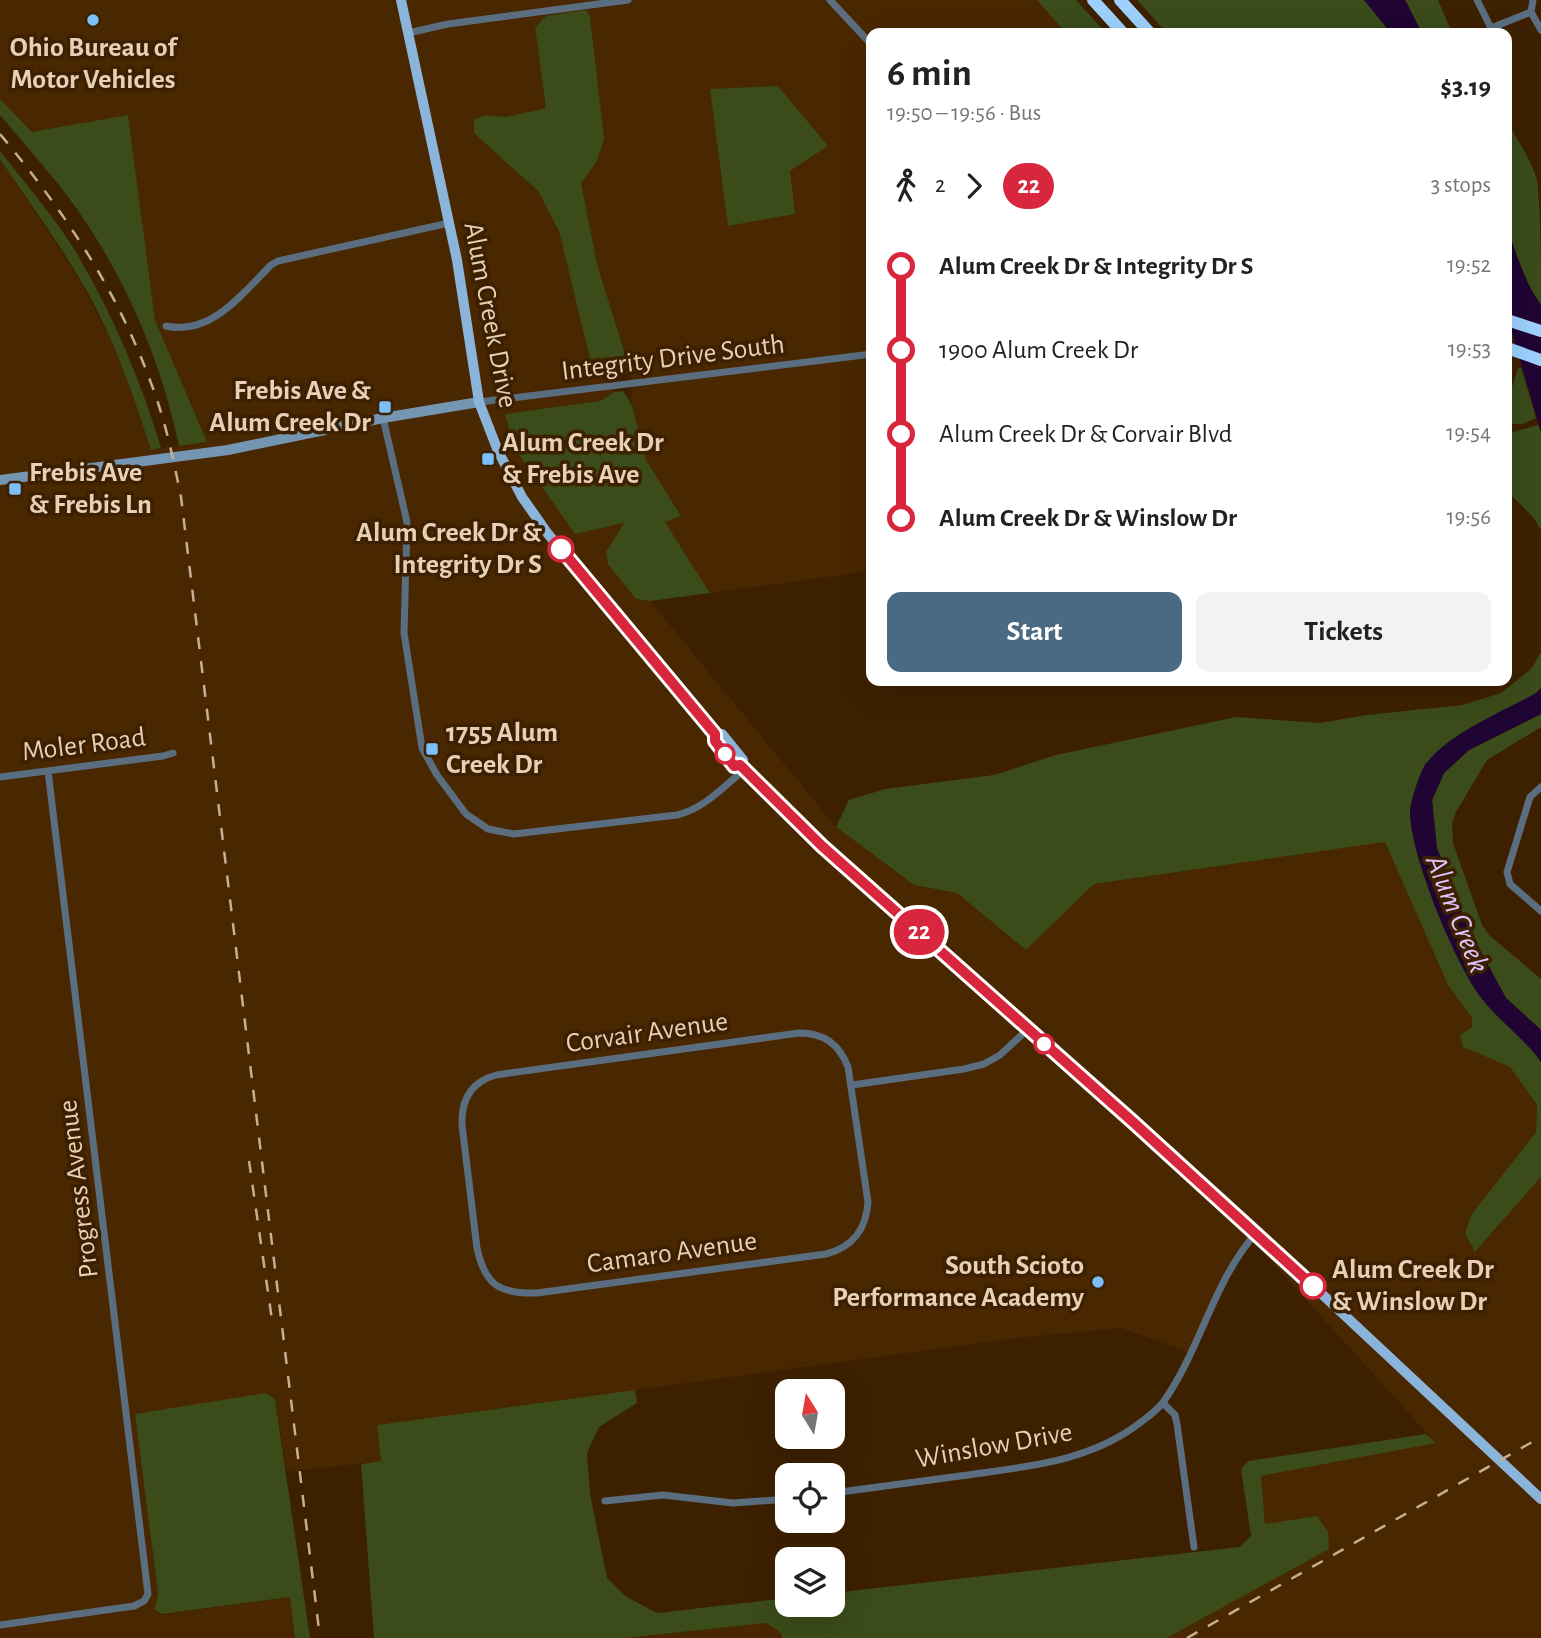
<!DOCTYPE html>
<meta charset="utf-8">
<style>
:root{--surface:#fff;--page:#f2f2f2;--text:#222;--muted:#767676;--accent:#4a6982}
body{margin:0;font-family:"Alegreya Sans",sans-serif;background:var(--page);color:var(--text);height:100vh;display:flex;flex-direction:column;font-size:26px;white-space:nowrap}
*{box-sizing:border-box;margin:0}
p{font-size:23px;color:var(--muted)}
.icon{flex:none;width:38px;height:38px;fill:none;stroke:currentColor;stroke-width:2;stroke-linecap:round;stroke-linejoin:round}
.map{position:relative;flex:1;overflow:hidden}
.side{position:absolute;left:866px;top:28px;width:646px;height:658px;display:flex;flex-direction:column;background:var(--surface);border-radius:14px;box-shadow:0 7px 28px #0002}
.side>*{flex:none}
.badge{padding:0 14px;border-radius:23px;font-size:24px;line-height:46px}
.needle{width:46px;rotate:349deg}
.buttons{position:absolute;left:775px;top:1379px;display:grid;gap:14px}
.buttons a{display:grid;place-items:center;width:70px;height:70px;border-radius:14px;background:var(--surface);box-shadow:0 7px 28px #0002;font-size:35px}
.map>.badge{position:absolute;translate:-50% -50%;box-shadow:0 0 0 4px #fff}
.legs{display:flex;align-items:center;gap:10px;height:77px;padding:0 21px;font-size:23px}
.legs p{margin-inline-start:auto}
.head{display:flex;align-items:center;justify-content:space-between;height:119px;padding:0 21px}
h1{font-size:38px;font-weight:700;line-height:52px}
.primary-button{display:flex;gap:14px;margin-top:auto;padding:14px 21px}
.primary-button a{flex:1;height:80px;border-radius:14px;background:var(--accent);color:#fff;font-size:28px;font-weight:700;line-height:80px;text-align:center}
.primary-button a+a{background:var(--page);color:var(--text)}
ul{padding:0 21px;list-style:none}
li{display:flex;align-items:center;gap:24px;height:84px;font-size:26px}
li i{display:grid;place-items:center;width:10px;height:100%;margin:0 9px;background:currentColor}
li i::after{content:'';width:18px;height:18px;margin:-9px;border:5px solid;border-radius:50%;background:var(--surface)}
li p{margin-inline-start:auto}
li:first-child i{background:linear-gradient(#0000 50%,currentColor 0)}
li:last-child i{background:linear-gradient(currentColor 50%,#0000 0)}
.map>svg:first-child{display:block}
</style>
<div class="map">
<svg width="1541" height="1638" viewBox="0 0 1541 1638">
<rect width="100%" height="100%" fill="#3d2000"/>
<path fill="#492700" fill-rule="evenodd" d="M0 0H1037L1066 33H872L871 571 710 593 665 522 681 515 646 460 632 405 631 373 597 264 581 183 597 161 535 28 546 108 506 117 487 115 508 163 538 191 559 231 590 358 610 357 614 392 600 401 505 414 515 449 575 533 624 523 606 552 636 599 650 601 836 827 914 885 957 893 1026 950 1094 884 1385 842 1448 985 1472 1018V1027L1463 1047 1510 1067 1537 1105 1536 1132 1471 1215 1476 1252 1541 1177V1638H1167L1328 1549 1265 1524 1260 1476 1436 1443 1250 1238 1191 1353 1121 1328 1026 1337 378 1425 381 1461 287 1472 275 1399 136 1414 158 1593 155 1610 161 1615 291 1597 295 1638H0V159L78 277 110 338 132 390 151 450 207 441 155 320 128 116 32 132 0 99ZM778 86 828 146 790 171Z
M767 1623 782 1634V1638H624Z"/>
<path fill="#3b4b19" d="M1037 0H1076L1106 33H1066Z
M1137 0H1364L1391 33H1167Z
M1405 0H1438L1452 33H1422Z
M586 10 590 17 604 138 597 161 581 183 597 264 631 373 612 375 610 357 590 359 559 231 538 191 474 133V119L487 115 506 117 546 108 535 28 546 16Z
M778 86 828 146 790 171 795 214 728 226 710 89Z
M0 99 32 132 128 115 155 320 207 442 179 446C163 368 131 291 87 224 62 185 30 151 0 115Z
M1507 122C1518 141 1531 159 1537 180 1541 211 1541 270 1541 305L1531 291 1512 243 1507 223Z
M0 151C25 183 52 214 74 249 112 312 140 378 161 448L151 450C132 390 111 330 78 276 54 236 26 198 0 159Z
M1518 368H1521L1536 418 1522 424H1507V389L1513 385Z
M623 391 632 405 646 460 681 516 665 522 710 593 650 601 636 599 608 564 606 552 624 523 575 534 515 449 505 414 600 401 614 392Z
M1538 425 1541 432V530L1533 517 1507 491V431L1513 432Z
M1541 652V688L1536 693 1450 741 1424 766 1417 853 1541 1062V1177L1475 1252 1465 1234 1471 1215 1536 1132 1537 1105 1510 1067 1463 1047 1460 1035 1472 1027V1018L1448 985 1385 842 1094 884 1026 950 957 893 914 885 836 827 849 800 885 789 994 775 1056 755 1236 717 1320 723 1367 715 1462 705 1501 693 1531 669Z
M1541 714V727L1487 760 1456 812 1452 823 1453 843 1482 925 1490 936 1541 979V1030L1506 998 1468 928 1437 848 1432 800 1444 773 1469 750Z
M635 1390 637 1403 599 1427 587 1453 590 1494 607 1578 625 1596 657 1613 787 1598 788 1605H833V1593L1240 1547 1251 1536 1241 1469 1248 1461 1426 1434 1436 1443 1261 1476 1265 1524 1317 1516 1328 1532 1329 1549 1167 1638H782V1634L767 1623 624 1638H374L361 1464 381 1461 377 1425Z
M266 1393 275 1399 310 1638H295L290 1597 162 1614 155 1610 158 1593 135 1414Z"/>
<path fill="#1f0434" d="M1364 0H1405L1422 33H1391Z
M1507 223C1514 251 1524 281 1541 305V432L1507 315Z
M1541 688V714L1469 750 1444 773 1432 800 1437 848 1468 928 1506 998 1541 1030V1062C1524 1038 1500 1022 1482 999 1456 966 1409 853 1410 811 1410 803 1420 772 1425 765 1448 733 1502 712 1536 693Z"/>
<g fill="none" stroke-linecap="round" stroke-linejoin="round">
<path stroke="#5a6e80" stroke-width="7" d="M830 0 872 45
M1477 0 1491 28 1531 12
M1531 12 1541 30
M1531 12 1533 0
M408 33 448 24 628 0
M166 326C211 336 242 294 271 265L278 261 449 223
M479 402 872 354
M383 418 407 522 404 633 422 748 437 775 466 814 488 829 514 834 677 815C705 808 723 787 744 770
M0 777 163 756 173 753
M1541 787 1530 797 1507 872 1510 884 1541 911
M799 1033C824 1033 839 1044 848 1067L868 1202C866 1230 853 1247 826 1254L537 1293C499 1294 485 1285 477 1248L462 1125C461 1100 471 1082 496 1075Z
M852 1085 964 1069 984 1064 1000 1055 1028 1029
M1163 1403 1175 1415 1177 1424 1194 1547
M833 1493C875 1487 918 1482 960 1476 1022 1467 1089 1463 1141 1422 1149 1416 1158 1410 1164 1401 1201 1348 1213 1282 1256 1233
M605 1501 663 1495 733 1503 788 1499
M0 1625 134 1606 144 1601 148 1594 48 771"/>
<path stroke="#7596b2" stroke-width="10" d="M0 480 228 450 383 418 479 402"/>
<path stroke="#8ab4d9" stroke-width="10" d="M401 0 457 260 479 402 498 451 522 497 548 534 715 734V741L735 766 740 765 834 857 1247 1224 1541 1499
M715 734H722L743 760 740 765"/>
<path stroke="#9dd0fc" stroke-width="12" d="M1093 0 1123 33
M1120 0 1150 33
M1507 320 1541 331
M1507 348 1541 360"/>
<path stroke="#c7ae95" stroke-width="2.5" stroke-dasharray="12 12" stroke-linecap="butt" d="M0 134C67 215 120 294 155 394 167 428 174 463 181 497L320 1638
M249 1161 272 1320
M1187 1638 1541 1437"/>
</g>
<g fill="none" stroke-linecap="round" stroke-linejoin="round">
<defs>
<path id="line-1" d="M561 549 715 734V741L734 766 740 765 822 846 1133 1122 1313 1286"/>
</defs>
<use href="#line-1" stroke="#fff" stroke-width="16"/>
<use href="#line-1" stroke="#d7263d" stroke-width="10"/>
</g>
<g fill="#7abff8" stroke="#3d2000" stroke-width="2.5">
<circle cx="93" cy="20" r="7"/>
<rect x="378" y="400" width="14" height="14" rx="3.5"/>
<rect x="481" y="452" width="14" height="14" rx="3.5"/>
<rect x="8" y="482" width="14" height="14" rx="3.5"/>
<rect x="425" y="742" width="14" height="14" rx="3.5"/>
<circle cx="1098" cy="1282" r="7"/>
</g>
<g fill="#fff" stroke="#d7263d" stroke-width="3.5">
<circle cx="561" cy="549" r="12"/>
<circle cx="725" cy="754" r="9"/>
<circle cx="1044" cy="1044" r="9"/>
<circle cx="1313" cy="1286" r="12"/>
</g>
<g text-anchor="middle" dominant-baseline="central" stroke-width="7" stroke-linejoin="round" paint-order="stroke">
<g font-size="28" font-weight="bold" fill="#e7cfb8" stroke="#3d2000" text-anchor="start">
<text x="93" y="48" text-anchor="middle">Ohio Bureau of<tspan x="93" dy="32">Motor Vehicles</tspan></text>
<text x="371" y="391" text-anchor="end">Frebis Ave &amp;<tspan x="371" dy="32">Alum Creek Dr</tspan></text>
<text x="502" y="443">Alum Creek Dr<tspan x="502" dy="32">&amp; Frebis Ave</tspan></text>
<text x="29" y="473">Frebis Ave<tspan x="29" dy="32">&amp; Frebis Ln</tspan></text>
<text x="446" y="733">1755 Alum<tspan x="446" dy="32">Creek Dr</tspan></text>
<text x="1084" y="1266" text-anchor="end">South Scioto<tspan x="1084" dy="32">Performance Academy</tspan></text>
</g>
<g font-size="28" fill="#e7cfb8" stroke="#3d2000">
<text transform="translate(490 315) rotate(79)">Alum Creek Drive</text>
<text transform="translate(673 358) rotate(-7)">Integrity Drive South</text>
<text transform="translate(84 745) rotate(-7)">Moler Road</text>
<text transform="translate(647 1033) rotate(-8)">Corvair Avenue</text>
<text transform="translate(79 1189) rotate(-97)">Progress Avenue</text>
<text transform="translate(672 1253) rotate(-8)">Camaro Avenue</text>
<text transform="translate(994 1446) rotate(-10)">Winslow Drive</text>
</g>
<g font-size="28" font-weight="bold" fill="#e7cfb8" stroke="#3d2000" text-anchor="end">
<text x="542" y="533">Alum Creek Dr &amp;<tspan x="542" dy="32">Integrity Dr S</tspan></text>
<text x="1332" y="1270" text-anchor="start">Alum Creek Dr<tspan x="1332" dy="32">&amp; Winslow Dr</tspan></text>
</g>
<g font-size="30" font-style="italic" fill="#dec3ff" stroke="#3d2000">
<text transform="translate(1457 914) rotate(68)">Alum Creek</text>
</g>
</g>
</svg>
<div class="buttons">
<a><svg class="needle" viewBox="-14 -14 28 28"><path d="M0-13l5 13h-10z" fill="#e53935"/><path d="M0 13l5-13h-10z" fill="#767676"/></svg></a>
<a><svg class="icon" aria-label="locate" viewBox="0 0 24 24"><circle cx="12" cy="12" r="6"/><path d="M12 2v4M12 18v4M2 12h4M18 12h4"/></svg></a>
<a><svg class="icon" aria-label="layers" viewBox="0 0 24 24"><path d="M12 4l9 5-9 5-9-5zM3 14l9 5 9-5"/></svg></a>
</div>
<b class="badge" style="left:919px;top:932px;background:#d7263d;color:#fff">22</b>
<section class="side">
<div class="head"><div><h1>6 min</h1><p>19:50 – 19:56 · Bus</p></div><b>$3.19</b></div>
<div class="legs"><svg class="icon" aria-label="walk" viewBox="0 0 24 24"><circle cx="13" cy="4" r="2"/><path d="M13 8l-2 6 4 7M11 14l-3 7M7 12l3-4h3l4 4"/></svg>2<svg class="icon" aria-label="forward" viewBox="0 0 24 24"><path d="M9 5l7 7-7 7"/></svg><b class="badge" style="background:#d7263d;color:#fff">22</b><p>3 stops</p></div>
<ul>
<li><i style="color:#d7263d"></i><b>Alum Creek Dr &amp; Integrity Dr S</b><p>19:52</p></li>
<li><i style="color:#d7263d"></i><span>1900 Alum Creek Dr</span><p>19:53</p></li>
<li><i style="color:#d7263d"></i><span>Alum Creek Dr &amp; Corvair Blvd</span><p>19:54</p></li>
<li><i style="color:#d7263d"></i><b>Alum Creek Dr &amp; Winslow Dr</b><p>19:56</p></li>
</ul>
<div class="primary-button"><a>Start</a><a>Tickets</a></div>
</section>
</div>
